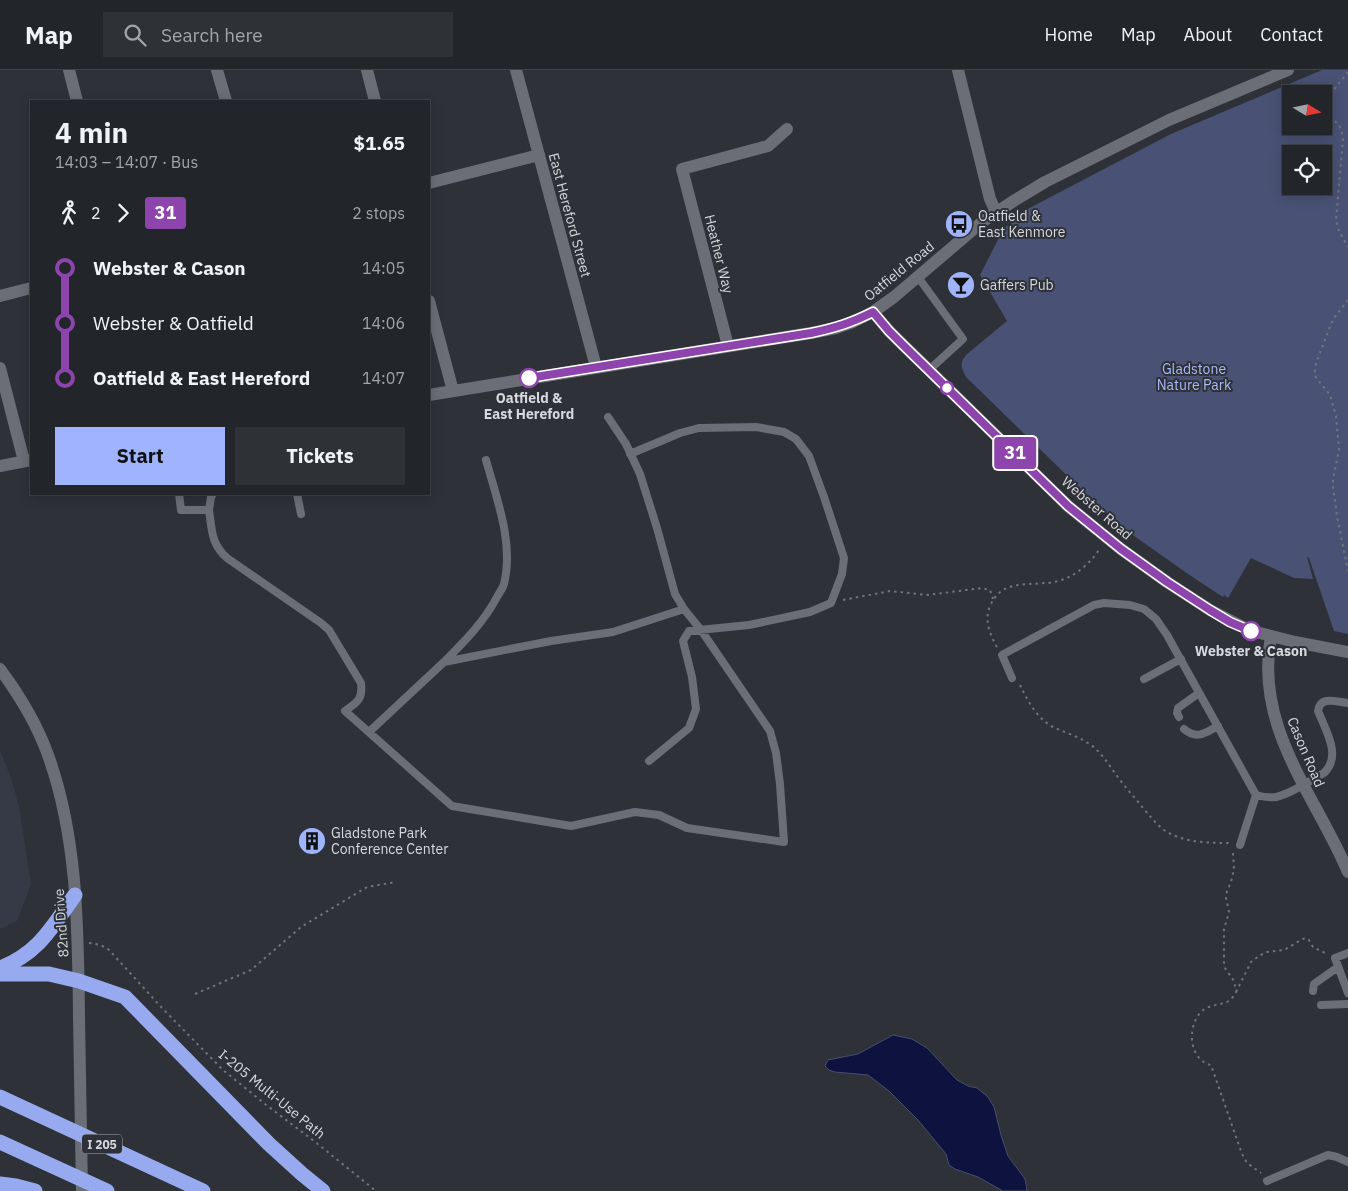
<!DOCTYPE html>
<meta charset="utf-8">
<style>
:root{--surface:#22252a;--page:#2e3136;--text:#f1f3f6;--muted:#a2a5a8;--line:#3f4247;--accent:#a0b3fd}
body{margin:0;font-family:"IBM Plex Sans",sans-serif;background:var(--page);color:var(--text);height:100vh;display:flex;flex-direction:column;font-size:19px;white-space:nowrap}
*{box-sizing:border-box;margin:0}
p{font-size:16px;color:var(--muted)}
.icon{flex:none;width:28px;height:28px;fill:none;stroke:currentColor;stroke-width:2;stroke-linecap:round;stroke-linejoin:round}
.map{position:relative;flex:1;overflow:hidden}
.details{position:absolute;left:30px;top:30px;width:400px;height:395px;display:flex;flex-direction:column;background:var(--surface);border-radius:0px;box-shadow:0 2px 12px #0003,0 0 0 1px var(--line)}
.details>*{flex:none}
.badge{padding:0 10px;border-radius:4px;font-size:18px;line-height:32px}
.needle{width:32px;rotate:100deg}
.controls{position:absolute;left:1282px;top:15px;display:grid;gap:10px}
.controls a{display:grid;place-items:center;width:50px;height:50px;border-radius:0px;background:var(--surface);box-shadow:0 2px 12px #0003,0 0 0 1px var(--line);font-size:25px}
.map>.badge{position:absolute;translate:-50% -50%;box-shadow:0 0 0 2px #fff}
.legs{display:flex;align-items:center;gap:8px;height:55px;padding:0 25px;font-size:16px}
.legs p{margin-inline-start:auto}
.summary{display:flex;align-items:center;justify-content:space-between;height:85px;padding:0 25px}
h1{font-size:28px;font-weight:700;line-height:38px}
.button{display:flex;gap:10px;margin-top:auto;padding:10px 25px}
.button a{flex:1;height:58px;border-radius:0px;background:var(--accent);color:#111;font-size:20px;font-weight:700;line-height:58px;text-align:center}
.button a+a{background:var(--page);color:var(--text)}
ul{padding:0 25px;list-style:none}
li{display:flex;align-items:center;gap:18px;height:55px;font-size:19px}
li i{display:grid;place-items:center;width:8px;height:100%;margin:0 6px;background:currentColor}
li i::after{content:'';width:12px;height:12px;margin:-6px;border:4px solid;border-radius:50%;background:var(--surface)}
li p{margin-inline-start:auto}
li:first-child i{background:linear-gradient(#0000 50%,currentColor 0)}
li:last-child i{background:linear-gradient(currentColor 50%,#0000 0)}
header{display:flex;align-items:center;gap:30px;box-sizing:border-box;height:70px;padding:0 25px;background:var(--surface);border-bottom:1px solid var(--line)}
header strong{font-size:24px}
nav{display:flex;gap:28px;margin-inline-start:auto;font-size:18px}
.search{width:350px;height:45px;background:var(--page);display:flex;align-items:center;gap:12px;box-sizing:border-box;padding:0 18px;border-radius:0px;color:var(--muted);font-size:19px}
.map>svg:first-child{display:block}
</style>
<header>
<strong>Map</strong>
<div class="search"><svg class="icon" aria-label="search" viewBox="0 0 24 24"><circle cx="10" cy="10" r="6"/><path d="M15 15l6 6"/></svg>Search here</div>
<nav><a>Home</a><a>Map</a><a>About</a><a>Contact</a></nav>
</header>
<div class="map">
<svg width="1348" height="1121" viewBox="0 0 1348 1121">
<rect width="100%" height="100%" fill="#2e3138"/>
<path fill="#363a47" d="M0 680 11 708 19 736 31 814 17 851 0 859Z"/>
<path fill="#495275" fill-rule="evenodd" d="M1322 0H1348V564L1334 561 1309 488 1307 487 1313 509 1294 508 1251 488 1228 528 1224 525 1223 527 1191 506 1127 461 1094 432 966 307C961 297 959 293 967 284L1007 251 980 205 1004 158 1020 148 1018 144 1171 64ZM1291 24H1324V56H1291ZM1291 84H1324V116H1291Z"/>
<path fill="#0d123f" stroke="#494d6e" d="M893 965 912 969 927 978 957 1010 968 1016 977 1018 988 1027 994 1037 1001 1065 1008 1086 1025 1109 1027 1121H1003L978 1107 955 1099 949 1095 946 1084 918 1050 889 1021 868 1005 835 1002 829 1000 825 996 828 990 858 984Z"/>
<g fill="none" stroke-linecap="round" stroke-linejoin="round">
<path stroke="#71737a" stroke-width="2" stroke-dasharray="2.5 4" stroke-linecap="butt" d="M1348 2C1342 10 1323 30 1327 41 1330 47 1336 51 1340 57 1342 60 1342 65 1343 69L1336 150 1339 161 1348 177
M1348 230 1334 248 1331 254 1316 293 1315 302V306L1318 310 1330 325 1336 346 1339 380 1333 409V416L1337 446 1348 501
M843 530 890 521 928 525 982 518 990 520 993 529
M997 577C990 565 984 550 990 536 1001 511 1023 515 1046 513 1053 513 1062 510 1069 507 1081 501 1093 490 1100 478
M1020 615C1028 632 1038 650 1055 658 1069 664 1085 669 1096 679 1107 690 1114 703 1124 715 1130 723 1137 730 1143 738 1150 746 1156 754 1164 760 1183 773 1209 773 1231 773
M1233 783 1234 799 1231 812 1227 821 1226 828 1229 842 1224 859V892L1225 898 1234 911 1236 922C1234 925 1232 929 1229 931 1219 936 1208 934 1200 943 1187 958 1189 990 1211 995L1242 1084 1247 1093 1261 1103
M89 873C96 874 103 875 109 880L162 938 223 1000 265 1034 314 1071 376 1121
M1236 922 1251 892 1259 886 1266 882 1284 880 1301 870 1305 868 1309 870 1313 877 1327 884
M195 924 251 900 301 857 367 817 396 812"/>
<path stroke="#6b6e76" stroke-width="8" d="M918 207 963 269 929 300
M630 384 680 363 699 358 756 357 784 362 796 369 809 386 824 427 844 488 842 504 831 533 810 542 749 555 689 561 683 571 692 607 696 639 689 658 649 691
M179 424 181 440H209C212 460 211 474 227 488L321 553 329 560 361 613C363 630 357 632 345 641L452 736 571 756 635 742 659 745 687 758 784 772 780 714 776 683 770 661 701 560 684 539 675 524 657 458 640 404 626 374 608 347
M297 424 301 444
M209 440 211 427 213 424
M444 592C464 572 484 552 497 527 499 523 503 518 504 514 514 473 497 430 486 390
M1012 608 1002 585 1094 535 1104 533 1130 535 1144 539 1156 549 1167 565 1256 725C1263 727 1269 728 1276 727 1293 723 1309 711 1324 703 1342 686 1326 661 1318 641 1320 625 1337 632 1348 633
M1144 609 1181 589
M1179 647 1177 643 1178 638 1199 623
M1184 659C1197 670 1205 663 1218 656
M369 662 444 592 551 571 613 562 684 539
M1240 775 1256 725
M1348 883 1335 888 1348 923
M1313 921 1314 914 1338 897
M1321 935 1348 934
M1267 1111 1328 1085 1337 1087 1348 1092"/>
<path stroke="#6b6e76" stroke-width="12" d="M69 0 77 31
M217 0 226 31
M958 0 990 129 996 142
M429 113 539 85
M0 226 31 218
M728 276 682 99 768 76 787 59"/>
<path stroke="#6b6e76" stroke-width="12" d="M367 0 375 31
M516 0 596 297
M429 231 453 321
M873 242 889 261 929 300 1068 436 1121 479 1167 512 1210 540 1245 558 1256 562 1295 572 1348 582
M0 298 24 391
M429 325 811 263 836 258 853 252 873 242 894 227 982 152 1012 132 1045 112 1169 50 1288 0
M0 396 31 390
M1271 566C1254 658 1315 724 1348 802
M0 599C20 626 37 654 48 685 78 768 78 860 79 947 80 1005 81 1063 82 1121"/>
<path stroke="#98aaef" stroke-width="15" d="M0 898C39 883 52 857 75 825
M0 904H49L79 911 125 927 269 1074 302 1104 323 1121
M0 1027 203 1121
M0 1072 107 1121
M0 1114 16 1116 35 1121"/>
</g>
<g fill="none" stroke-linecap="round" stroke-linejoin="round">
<defs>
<path id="line-1" d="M529 308 811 263C835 258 851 253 873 242L889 261 902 274 1068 436 1121 479 1167 512 1210 540 1230 552 1251 561"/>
</defs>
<use href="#line-1" stroke="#fff" stroke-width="11"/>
<use href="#line-1" stroke="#8e44ad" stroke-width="8"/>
</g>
<defs>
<symbol id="bus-disc" viewBox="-11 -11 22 22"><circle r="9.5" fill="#a0b3fd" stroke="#2e3138"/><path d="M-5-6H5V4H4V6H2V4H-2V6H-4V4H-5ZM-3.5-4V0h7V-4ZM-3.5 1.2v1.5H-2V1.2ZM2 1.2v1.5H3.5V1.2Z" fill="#111"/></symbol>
<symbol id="bar-disc" viewBox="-11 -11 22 22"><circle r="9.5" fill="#a0b3fd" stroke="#2e3138"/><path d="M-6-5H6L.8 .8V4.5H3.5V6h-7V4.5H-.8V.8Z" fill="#111"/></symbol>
<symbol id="building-disc" viewBox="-11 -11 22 22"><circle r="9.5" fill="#a0b3fd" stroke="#2e3138"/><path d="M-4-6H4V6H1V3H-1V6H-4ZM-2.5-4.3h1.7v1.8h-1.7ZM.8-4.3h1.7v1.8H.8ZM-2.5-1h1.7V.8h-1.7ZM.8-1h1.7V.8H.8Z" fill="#111"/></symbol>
</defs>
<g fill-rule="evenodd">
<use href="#bus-disc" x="943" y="138" width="32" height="32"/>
<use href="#bar-disc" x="945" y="199" width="32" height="32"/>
<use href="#building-disc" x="296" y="755" width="32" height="32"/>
</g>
<g fill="#fff" stroke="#8e44ad" stroke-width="2.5">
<circle cx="529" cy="308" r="9"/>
<circle cx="947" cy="318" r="6"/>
<circle cx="1251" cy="561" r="9"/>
</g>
<g text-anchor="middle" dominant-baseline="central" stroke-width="4" stroke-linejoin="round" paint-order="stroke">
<rect fill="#2e3138" stroke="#a4a6ac" stroke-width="1" x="82" y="1064.5" width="40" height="19" rx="4"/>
<g font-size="12" font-weight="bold" fill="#d6d8dd">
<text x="102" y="1074">I 205</text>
</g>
<g font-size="14" fill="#d6d8dd" stroke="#2e3138">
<text transform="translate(570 145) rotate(75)">East Hereford Street</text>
<text transform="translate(719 184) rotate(76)">Heather Way</text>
<text transform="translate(899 201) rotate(-39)">Oatfield Road</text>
<text transform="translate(1097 438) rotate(41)">Webster Road</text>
<text transform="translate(1306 682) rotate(67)">Cason Road</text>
<text transform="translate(61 853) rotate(-94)">82nd Drive</text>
<text transform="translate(272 1024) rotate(39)">I-205 Multi-Use Path</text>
</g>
<g font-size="14" fill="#d6d8dd" stroke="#2e3138" text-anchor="start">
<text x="978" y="146">Oatfield &amp;<tspan x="978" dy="16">East Kenmore</tspan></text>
<text x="980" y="215">Gaffers Pub</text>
<text x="331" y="763">Gladstone Park<tspan x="331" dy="16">Conference Center</tspan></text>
</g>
<g font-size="14" fill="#a9bbfa" stroke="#2e3138">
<text x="1194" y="299">Gladstone<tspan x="1194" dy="16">Nature Park</tspan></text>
</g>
<g font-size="14" font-weight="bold" fill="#d6d8dd" stroke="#2e3138">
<text x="529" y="328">Oatfield &amp;<tspan x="529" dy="16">East Hereford</tspan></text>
<text x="1251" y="581">Webster &amp; Cason</text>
</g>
</g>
</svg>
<div class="controls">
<a><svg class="needle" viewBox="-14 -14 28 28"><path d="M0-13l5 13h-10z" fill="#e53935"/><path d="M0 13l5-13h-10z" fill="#a2a5a8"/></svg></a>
<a><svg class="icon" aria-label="locate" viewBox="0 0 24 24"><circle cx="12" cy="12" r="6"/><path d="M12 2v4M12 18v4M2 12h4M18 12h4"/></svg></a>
</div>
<b class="badge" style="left:1015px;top:383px;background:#8e44ad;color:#fff">31</b>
<section class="details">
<div class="summary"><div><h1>4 min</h1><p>14:03 – 14:07 · Bus</p></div><b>$1.65</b></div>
<div class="legs"><svg class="icon" aria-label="walk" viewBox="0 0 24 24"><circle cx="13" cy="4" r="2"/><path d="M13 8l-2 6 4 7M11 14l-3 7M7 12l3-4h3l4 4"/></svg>2<svg class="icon" aria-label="forward" viewBox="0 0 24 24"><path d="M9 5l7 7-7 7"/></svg><b class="badge" style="background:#8e44ad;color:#fff">31</b><p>2 stops</p></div>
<ul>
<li><i style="color:#8e44ad"></i><b>Webster &amp; Cason</b><p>14:05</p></li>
<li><i style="color:#8e44ad"></i><span>Webster &amp; Oatfield</span><p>14:06</p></li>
<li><i style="color:#8e44ad"></i><b>Oatfield &amp; East Hereford</b><p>14:07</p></li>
</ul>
<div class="button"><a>Start</a><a>Tickets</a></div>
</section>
</div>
